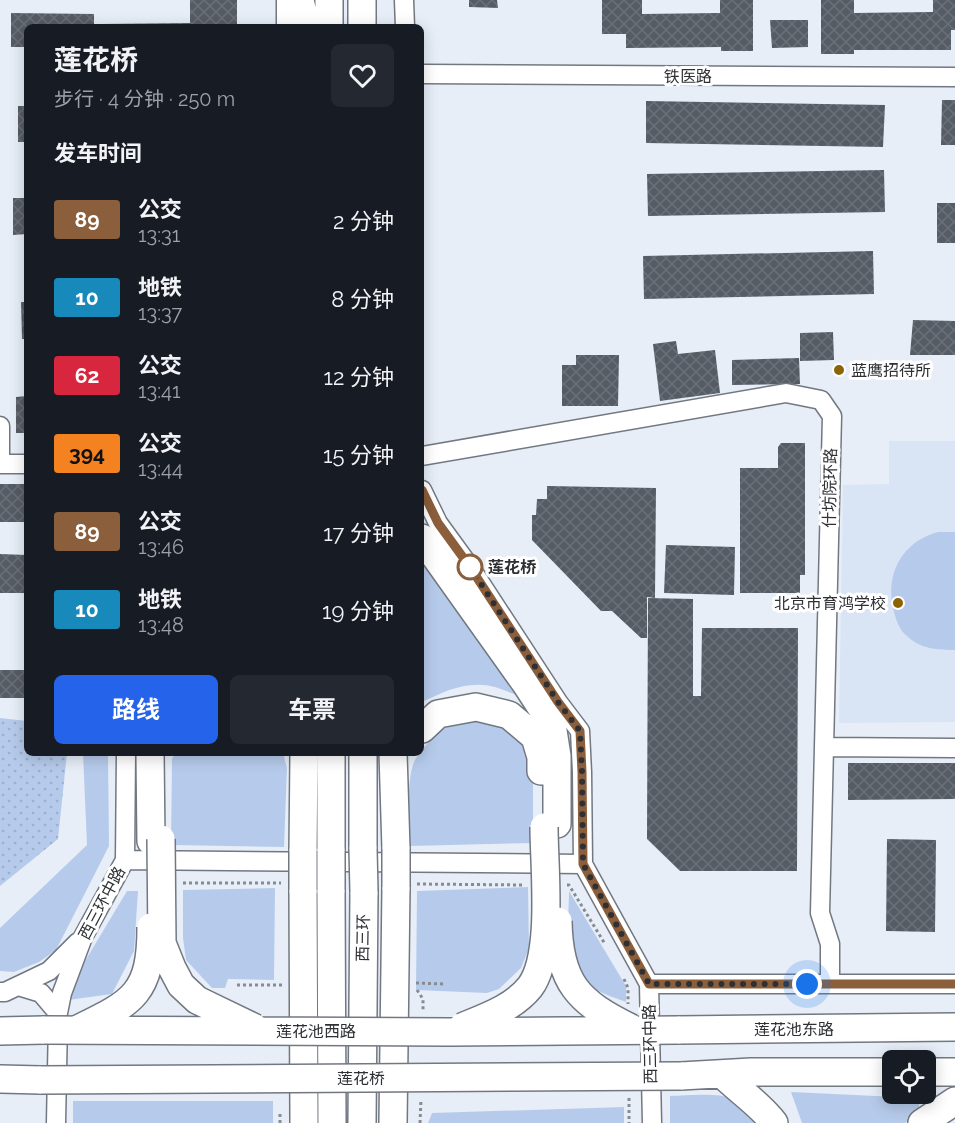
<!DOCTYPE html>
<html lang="zh">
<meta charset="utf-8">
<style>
:root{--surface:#171b24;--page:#242831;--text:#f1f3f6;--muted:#9ea1a6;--accent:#2563eb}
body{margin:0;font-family:Raleway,"Noto Sans SC",sans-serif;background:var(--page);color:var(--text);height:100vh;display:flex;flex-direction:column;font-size:22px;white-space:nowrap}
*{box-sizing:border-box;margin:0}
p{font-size:20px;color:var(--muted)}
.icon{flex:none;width:33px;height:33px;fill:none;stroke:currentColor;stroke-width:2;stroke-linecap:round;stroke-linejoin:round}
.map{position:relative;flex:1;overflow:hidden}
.details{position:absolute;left:24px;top:24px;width:400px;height:732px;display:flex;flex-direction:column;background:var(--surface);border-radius:9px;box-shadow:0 3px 15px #0003}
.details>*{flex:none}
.badge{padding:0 12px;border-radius:4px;font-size:21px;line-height:39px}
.buttons{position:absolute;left:882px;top:1050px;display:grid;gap:12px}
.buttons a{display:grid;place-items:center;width:54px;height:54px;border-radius:9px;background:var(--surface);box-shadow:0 3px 15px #0003;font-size:30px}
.you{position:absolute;width:30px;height:30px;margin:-15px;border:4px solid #fff;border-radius:50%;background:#1a73e8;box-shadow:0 0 0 9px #1a73e833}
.map>.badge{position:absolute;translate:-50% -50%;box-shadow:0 0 0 3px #fff}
h2{padding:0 30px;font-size:22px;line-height:54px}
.round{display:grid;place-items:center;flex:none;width:63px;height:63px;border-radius:9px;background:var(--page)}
.summary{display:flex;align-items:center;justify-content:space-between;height:102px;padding:0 30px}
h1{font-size:28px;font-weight:700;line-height:45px}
.button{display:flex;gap:12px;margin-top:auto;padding:12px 30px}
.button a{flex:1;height:69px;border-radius:9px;background:var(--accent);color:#fff;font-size:24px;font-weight:700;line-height:69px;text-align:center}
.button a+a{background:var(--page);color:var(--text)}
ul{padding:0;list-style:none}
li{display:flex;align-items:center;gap:18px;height:78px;padding:0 30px}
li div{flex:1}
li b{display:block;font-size:22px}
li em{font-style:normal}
li .badge{min-width:66px;font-weight:700;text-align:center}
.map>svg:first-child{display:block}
</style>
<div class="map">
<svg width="955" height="1123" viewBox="0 0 955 1123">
<defs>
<pattern id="grass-dots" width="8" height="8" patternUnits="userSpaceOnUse" patternTransform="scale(1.5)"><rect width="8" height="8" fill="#b6cbeb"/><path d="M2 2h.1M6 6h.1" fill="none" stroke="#9dafca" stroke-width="1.8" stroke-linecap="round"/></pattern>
<pattern id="building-cross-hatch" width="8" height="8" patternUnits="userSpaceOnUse" patternTransform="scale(1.5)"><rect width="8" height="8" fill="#565c65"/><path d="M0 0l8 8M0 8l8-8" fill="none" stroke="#6b7078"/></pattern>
</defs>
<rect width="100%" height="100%" fill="#e7eef8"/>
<path fill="#d9e4f5" d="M889 441H955V722L839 723 843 485 889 484Z"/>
<path fill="url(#grass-dots)" d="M0 718 27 721V753H67L58 839 0 886Z"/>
<path fill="#b6cbeb" d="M938 532H955V650C938 650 920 649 907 636 900 631 896 620 894 612 884 576 901 542 938 532Z
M422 562 517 695C510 693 502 689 495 687 467 680 446 691 422 702Z
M483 718 502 724 521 738 533 755V843L410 846C410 827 403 760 422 753V750L437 732 464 720Z
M83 753H108L109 846 56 950 39 962 14 972 0 971V928L87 845Z
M175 753H283L287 768 284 847 171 845 172 759Z
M528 887 529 948 521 968 499 989 487 993 416 990 417 891Z
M275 888 274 980 228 979 225 988H212L186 960 183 938V890Z
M127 891H138L134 951 112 994 68 1000 76 976Z
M569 891 626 986V1002C610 996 582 987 573 972 565 958 569 909 569 891Z
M791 1092 919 1098V1113L905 1123H802Z
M670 1096C686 1096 719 1092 732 1099 742 1105 749 1114 756 1123H670Z
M73 1101H273V1123H73Z
M624 1107V1123H428L432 1113Z"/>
<path fill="url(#building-cross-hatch)" d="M190 0H237V27H100V24L190 23Z
M469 0H497L498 8 469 7Z
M602 0H642V14L720 13V0H753V51H721V47L626 48V34H602Z
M821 0H854V13L933 12V0H955V30H951V50H854V54H821Z
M11 13 94 14V27H27V47H11Z
M770 20H808V47L772 48Z
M942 100H955V145H941Z
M646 101 885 105 883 147 646 143Z
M18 106H27V142H18Z
M884 170 885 212 648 216 647 174Z
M13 198H27V234L13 235Z
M937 203H955V243H937Z
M873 251 874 294 644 299 643 256Z
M21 302H27V339H22Z
M913 320 955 321V355H910Z
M833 332 834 360 800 361V333Z
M676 341 678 354 715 350 720 393 660 401 653 344Z
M576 355H619L618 406H562V365H576Z
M799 358 800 384 732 385V360Z
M27 396V433H16V397Z
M781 443H805V575H800V593H740V468H778V447Z
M0 484H27V522H0Z
M547 486 656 488 655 598 647 597V638H641L612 611H601L532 540V515H536L537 499H547Z
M666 545 735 547 734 595 664 593Z
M0 554 27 555V593H0Z
M648 598 693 599V696H701L702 628H798L797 871H680L647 839Z
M0 670H27V698H0Z
M848 763H955V799L848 800Z
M887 839 936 840 935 932 886 931Z"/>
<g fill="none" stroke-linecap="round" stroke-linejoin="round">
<defs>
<path id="minor" d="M286 0V27
M404 0 405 27
M422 74 955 77
M0 426V464
M422 456 786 393 821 400 832 416 820 913 830 944V984
M0 464H27
M422 490 438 523 470 567 558 702 580 731 582 772 583 864 649 984 652 1123
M826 747 955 748
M125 860 583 864
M649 984H955
M18 986 41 993 58 1013 62 993 83 937 125 860 126 753
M0 992H5L49 971 78 942
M56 1123 58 1020"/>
<path id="highway" d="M300 0 306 27
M329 27V0
M362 27V0
M422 538 526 684 552 724 557 756V824
M422 729 438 714 476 707 509 715 535 737 541 757V771
M150 753 151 841
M331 753V851
M363 753V849
M393 753 396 849
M303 851 304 753
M303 890 304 1123
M331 890 332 1123
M678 1030 955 1027
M0 1031 44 1030
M926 1072H955
M722 1074C739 1091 760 1104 774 1123
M681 1076 751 1072H892
M0 1079 41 1080
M362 1123 364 892
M393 1123 396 887
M922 1123 955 1101"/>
</defs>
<use href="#minor" stroke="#727881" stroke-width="21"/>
<use href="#highway" stroke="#727881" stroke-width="30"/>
<path stroke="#878c93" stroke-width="3" stroke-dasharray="3 3" stroke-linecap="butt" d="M183 883H281
M417 884 524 885
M567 885H569L605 944
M624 979 628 988V1004
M416 983 444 984
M237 985H282
M417 990 423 999V1011
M629 1098V1123
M280 1123V1113
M420 1123 421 1099"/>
<use href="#minor" stroke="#fff" stroke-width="18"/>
<use href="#highway" stroke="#fff" stroke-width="27"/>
<defs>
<path id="highway-bridge" d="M161 839 162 943 172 968 181 985 197 1000 255 1028
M363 849 364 892
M303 851V890
M396 887V849
M331 890V851
M558 921C559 983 578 1002 631 1028
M462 1027C486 1017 513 1008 530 987 554 955 544 868 544 827
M78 1029C134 1002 151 993 151 927
M44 1030 450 1032 678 1030
M41 1080 681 1076"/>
</defs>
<use href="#highway-bridge" stroke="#727881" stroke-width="30" stroke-linecap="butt"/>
<use href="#highway-bridge" stroke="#fff" stroke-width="27"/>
</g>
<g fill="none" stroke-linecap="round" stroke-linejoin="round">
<defs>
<path id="line" d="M422 490 438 523 470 567 558 702 580 731 582 772 583 864 649 984H955"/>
</defs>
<use href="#line" stroke="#fff" stroke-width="14"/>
<use href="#line" stroke="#8b5e3c" stroke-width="9"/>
<path stroke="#2e3034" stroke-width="6" stroke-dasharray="0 10.8" d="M470 567 558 702 580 731 582 772 583 864 649 984H807"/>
</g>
<g fill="#8c6305" stroke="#fff" stroke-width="2">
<circle cx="839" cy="370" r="6"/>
<circle cx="898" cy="603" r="6"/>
</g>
<circle fill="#fff" stroke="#8b5e3c" stroke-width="3" cx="470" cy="567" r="12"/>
<g text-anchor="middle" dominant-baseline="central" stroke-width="6" stroke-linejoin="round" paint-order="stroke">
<g font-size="16" fill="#2e3034" stroke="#fff">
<text x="688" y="76">铁医路</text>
<text transform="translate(830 488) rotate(-89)">什坊院环路</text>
<text transform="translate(102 903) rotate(-62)">西三环中路</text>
<text transform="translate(363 938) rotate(-89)">西三环</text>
<text x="794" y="1029">莲花池东路</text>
<text x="316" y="1031">莲花池西路</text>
<text transform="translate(650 1044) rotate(-91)">西三环中路</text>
<text x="361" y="1078">莲花桥</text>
</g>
<g font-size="16" fill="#2e3034" stroke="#fff" text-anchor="start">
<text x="851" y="370">蓝鹰招待所</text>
<text x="886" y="603" text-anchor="end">北京市育鸿学校</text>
</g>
<g font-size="16" font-weight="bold" fill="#2e3034" stroke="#fff" text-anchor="start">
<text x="488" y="567">莲花桥</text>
</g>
</g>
</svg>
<div class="buttons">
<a><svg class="icon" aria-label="locate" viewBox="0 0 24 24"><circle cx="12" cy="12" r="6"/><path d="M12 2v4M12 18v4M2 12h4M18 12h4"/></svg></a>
</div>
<div class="you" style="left:807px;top:984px"></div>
<section class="details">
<div class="summary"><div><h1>莲花桥</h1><p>步行 · 4 分钟 · 250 m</p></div><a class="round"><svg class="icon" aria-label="heart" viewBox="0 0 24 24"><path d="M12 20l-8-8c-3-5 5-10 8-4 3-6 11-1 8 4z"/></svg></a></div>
<h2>发车时间</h2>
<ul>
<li><span class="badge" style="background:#8b5e3c;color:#fff">89</span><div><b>公交</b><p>13:31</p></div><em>2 分钟</em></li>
<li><span class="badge" style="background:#178abb;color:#fff">10</span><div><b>地铁</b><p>13:37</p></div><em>8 分钟</em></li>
<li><span class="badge" style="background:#d7263d;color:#fff">62</span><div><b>公交</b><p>13:41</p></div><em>12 分钟</em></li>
<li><span class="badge" style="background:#f58220;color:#111">394</span><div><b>公交</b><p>13:44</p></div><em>15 分钟</em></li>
<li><span class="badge" style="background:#8b5e3c;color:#fff">89</span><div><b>公交</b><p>13:46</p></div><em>17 分钟</em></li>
<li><span class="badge" style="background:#178abb;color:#fff">10</span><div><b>地铁</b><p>13:48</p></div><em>19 分钟</em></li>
</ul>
<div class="button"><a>路线</a><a>车票</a></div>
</section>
</div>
